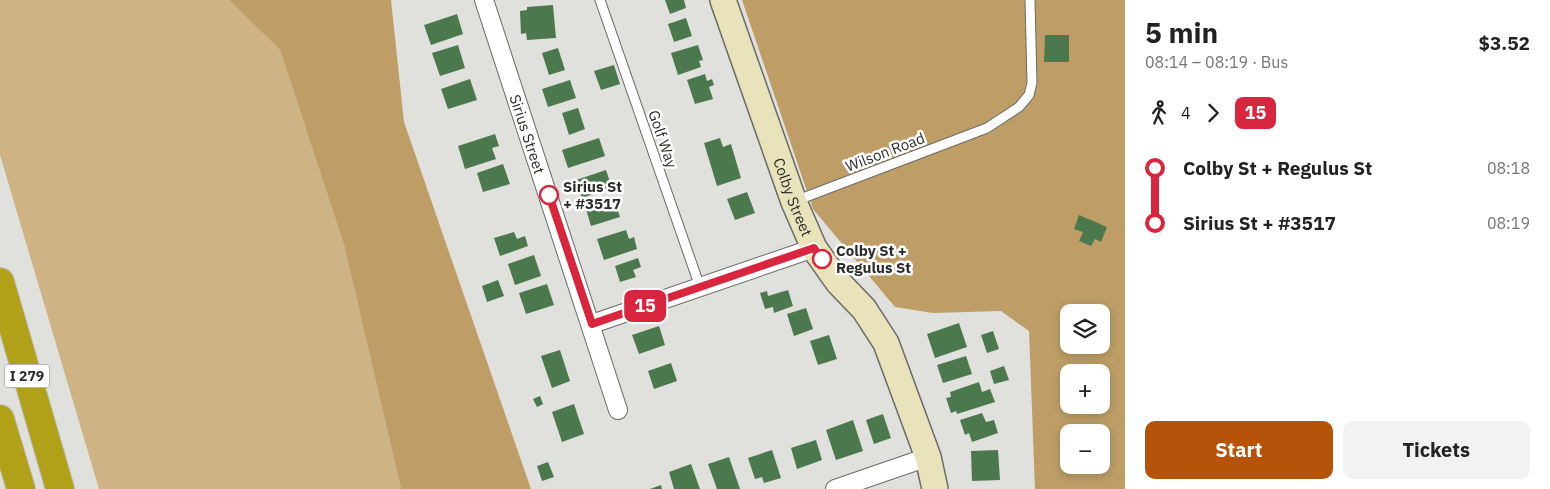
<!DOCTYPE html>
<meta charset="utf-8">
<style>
:root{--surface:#fff;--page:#f2f2f2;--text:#222;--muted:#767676;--accent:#b45309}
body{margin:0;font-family:"IBM Plex Sans",sans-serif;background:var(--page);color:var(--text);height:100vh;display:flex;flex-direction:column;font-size:19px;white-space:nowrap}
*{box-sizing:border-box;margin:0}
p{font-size:16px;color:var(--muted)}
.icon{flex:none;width:28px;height:28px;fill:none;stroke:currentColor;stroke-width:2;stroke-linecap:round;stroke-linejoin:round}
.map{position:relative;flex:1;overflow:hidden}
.details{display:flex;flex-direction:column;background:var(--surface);width:425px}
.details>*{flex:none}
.badge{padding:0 10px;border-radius:8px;font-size:18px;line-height:32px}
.controls{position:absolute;left:1060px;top:304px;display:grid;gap:10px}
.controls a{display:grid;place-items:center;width:50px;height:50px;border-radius:10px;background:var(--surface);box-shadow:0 2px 8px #0003;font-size:25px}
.map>.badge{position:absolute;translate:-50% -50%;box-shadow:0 0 0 2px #fff}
.legs{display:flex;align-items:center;gap:8px;height:55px;padding:0 20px;font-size:16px}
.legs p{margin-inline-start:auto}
.head{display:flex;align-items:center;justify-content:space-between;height:85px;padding:0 20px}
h1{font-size:28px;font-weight:800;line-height:38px}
.cta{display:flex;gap:10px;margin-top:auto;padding:10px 20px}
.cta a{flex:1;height:58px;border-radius:10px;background:var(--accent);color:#fff;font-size:20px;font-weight:800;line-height:58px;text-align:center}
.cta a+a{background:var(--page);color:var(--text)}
ul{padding:0 20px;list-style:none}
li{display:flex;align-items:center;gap:18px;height:55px;font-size:19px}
li i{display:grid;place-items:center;width:8px;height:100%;margin:0 6px;background:currentColor}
li i::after{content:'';width:12px;height:12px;margin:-6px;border:4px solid;border-radius:50%;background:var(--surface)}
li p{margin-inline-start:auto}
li:first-child i{background:linear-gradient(#0000 50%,currentColor 0)}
li:last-child i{background:linear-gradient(currentColor 50%,#0000 0)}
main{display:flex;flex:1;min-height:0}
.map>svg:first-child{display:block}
</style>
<main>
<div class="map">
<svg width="1125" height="489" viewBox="0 0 1125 489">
<rect width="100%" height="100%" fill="#e0e1dd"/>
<path fill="#ceb384" d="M0 0H229L280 50 344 245 401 489H99L0 155Z"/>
<path fill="#be9e66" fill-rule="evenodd" d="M229 0H391L404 122 531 489H401L344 245 280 50Z
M742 0H1125V489H1035L1029 331 1001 311 933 313 895 307 813 209ZM1069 312H1101V345H1069ZM1069 372H1101V405H1069ZM1069 432H1101V465H1069Z"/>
<path fill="#4b784d" d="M665 0H684L686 8 670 14Z
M553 5 556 38 527 40 526 33 521 34 520 11 527 10V7Z
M457 14 463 34 431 45 424 25Z
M686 18 692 36 674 42 668 24Z
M1045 35H1069V62H1044Z
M458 45 465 68 440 76 432 53Z
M698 45 703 60 699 61 701 67 678 75 671 53Z
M558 48 565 70 549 75 542 53Z
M614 65 620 84 601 90 594 71Z
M705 74 707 81 712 79 714 85 709 87 713 99 695 104 687 80Z
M470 79 477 100 448 109 441 89Z
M570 80 576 98 548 107 542 89Z
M578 108 585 129 569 135 562 113Z
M495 134 499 146 492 148 496 159 465 169 458 146Z
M599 138 605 156 568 168 562 150Z
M720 138 723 147 731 144 741 178 717 186 704 143Z
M503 164 510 184 483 192 477 173Z
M606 170 612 188 582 198 576 180Z
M747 192 755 213 735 220 727 199Z
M614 199 620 217 591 226 586 209Z
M1079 215 1107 227 1101 242 1095 239 1091 246 1079 241 1083 232 1074 229Z
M626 230 629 239 634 237 637 249 604 260 597 239Z
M514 232 517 239 525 236 528 246 500 256 494 238Z
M534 255 541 276 515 285 508 264Z
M638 258 641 267 633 270 636 277 620 282 615 266Z
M498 280 504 296 487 302 482 286Z
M547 284 554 305 526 314 519 293Z
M788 290 793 306 774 313 773 307 765 309 760 293 767 291 768 296Z
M806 308 813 329 794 336 787 314Z
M959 323 967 347 935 358 927 334Z
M659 326 665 345 639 354 632 335Z
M993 331 999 349 987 353 981 335Z
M829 335 837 359 818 365 810 341Z
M560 350 570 381 552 388 541 356Z
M966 356 972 374 943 383 937 365Z
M671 363 677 381 654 389 648 371Z
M1004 366 1009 380 994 384 990 371Z
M979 382 982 392 990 389 995 402 957 414 956 411 951 413 946 398 951 397 950 392Z
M540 396 543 404 537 407 533 399Z
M574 404 584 434 562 442 552 412Z
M982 413 986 422 994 420 998 433 972 442 969 433 965 435 960 420Z
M883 414 891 438 874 444 866 420Z
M853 420 863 451 836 460 826 430Z
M816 440 822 460 797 469 791 448Z
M772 450 781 478 764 483 762 477 755 479 748 458Z
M998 450 1000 480 972 481 971 451Z
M729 457 740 489H717L708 464Z
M548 462 554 477 542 481 537 466Z
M691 464 700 489H674L669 472Z
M661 485 662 489H650Z"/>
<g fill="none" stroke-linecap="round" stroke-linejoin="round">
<defs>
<path id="lane" d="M600 0 700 287
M795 201 987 128 1019 107 1029 95 1032 83 1030 0"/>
<g id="street">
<path id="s1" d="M484 0 618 410"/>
<path d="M592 324 814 248"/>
<path d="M835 489 928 457"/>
</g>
<g id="secondary">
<path id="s2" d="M723 0 794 202 814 248 838 282 864 309 886 343 928 457 935 489"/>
</g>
<path id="highway" d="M0 282 60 489
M0 419 21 489"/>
</defs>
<use href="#lane" stroke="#696a67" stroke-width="11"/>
<use href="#street" stroke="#696a67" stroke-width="20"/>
<use href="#secondary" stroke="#696a67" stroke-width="28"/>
<use href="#highway" stroke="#bfbfbf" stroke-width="30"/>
<use href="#lane" stroke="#fff" stroke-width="9"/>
<use href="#street" stroke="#fff" stroke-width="18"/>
<use href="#secondary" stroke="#e8e3ba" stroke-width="25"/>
<use href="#highway" stroke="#b1a118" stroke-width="28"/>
</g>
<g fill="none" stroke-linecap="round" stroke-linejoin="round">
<defs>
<path id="line-1" d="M549 195 592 324 814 248 822 259"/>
</defs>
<use href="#line-1" stroke="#fff" stroke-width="11"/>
<use href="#line-1" stroke="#d7263d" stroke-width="8"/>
</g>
<g fill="#fff" stroke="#d7263d" stroke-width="2.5">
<circle cx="549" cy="195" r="9"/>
<circle cx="822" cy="259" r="9"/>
</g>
<g text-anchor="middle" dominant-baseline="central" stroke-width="5" stroke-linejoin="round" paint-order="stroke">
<rect fill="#fff" stroke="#6b6b6a" stroke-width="1" x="4.5" y="364.5" width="45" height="23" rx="4"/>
<g font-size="14" font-weight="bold" fill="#2b2b2a">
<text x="27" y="376">I 279</text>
</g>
<g font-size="15" fill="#2b2b2a" stroke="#fff">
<text stroke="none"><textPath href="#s1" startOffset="141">Sirius Street</textPath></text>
<text transform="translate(663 139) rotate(71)">Golf Way</text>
<text transform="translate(885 152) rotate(-21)">Wilson Road</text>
<text stroke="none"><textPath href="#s2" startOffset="209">Colby Street</textPath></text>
</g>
<g font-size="15" font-weight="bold" fill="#2b2b2a" stroke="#fff" text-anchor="start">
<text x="563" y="186">Sirius St<tspan x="563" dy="17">+ #3517</tspan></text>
<text x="836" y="250">Colby St +<tspan x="836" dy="17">Regulus St</tspan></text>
</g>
</g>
</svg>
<div class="controls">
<a><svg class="icon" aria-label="layers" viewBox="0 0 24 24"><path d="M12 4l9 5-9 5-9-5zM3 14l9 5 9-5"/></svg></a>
<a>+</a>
<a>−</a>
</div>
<b class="badge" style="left:645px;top:306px;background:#d7263d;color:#fff">15</b>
</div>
<section class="details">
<div class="head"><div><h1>5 min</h1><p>08:14 – 08:19 · Bus</p></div><b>$3.52</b></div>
<div class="legs"><svg class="icon" aria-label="walk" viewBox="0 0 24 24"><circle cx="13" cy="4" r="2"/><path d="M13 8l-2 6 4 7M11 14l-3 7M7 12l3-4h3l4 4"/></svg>4<svg class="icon" aria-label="forward" viewBox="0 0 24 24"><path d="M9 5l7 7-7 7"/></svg><b class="badge" style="background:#d7263d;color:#fff">15</b></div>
<ul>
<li><i style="color:#d7263d"></i><b>Colby St + Regulus St</b><p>08:18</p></li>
<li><i style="color:#d7263d"></i><b>Sirius St + #3517</b><p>08:19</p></li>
</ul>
<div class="cta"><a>Start</a><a>Tickets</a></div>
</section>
</main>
